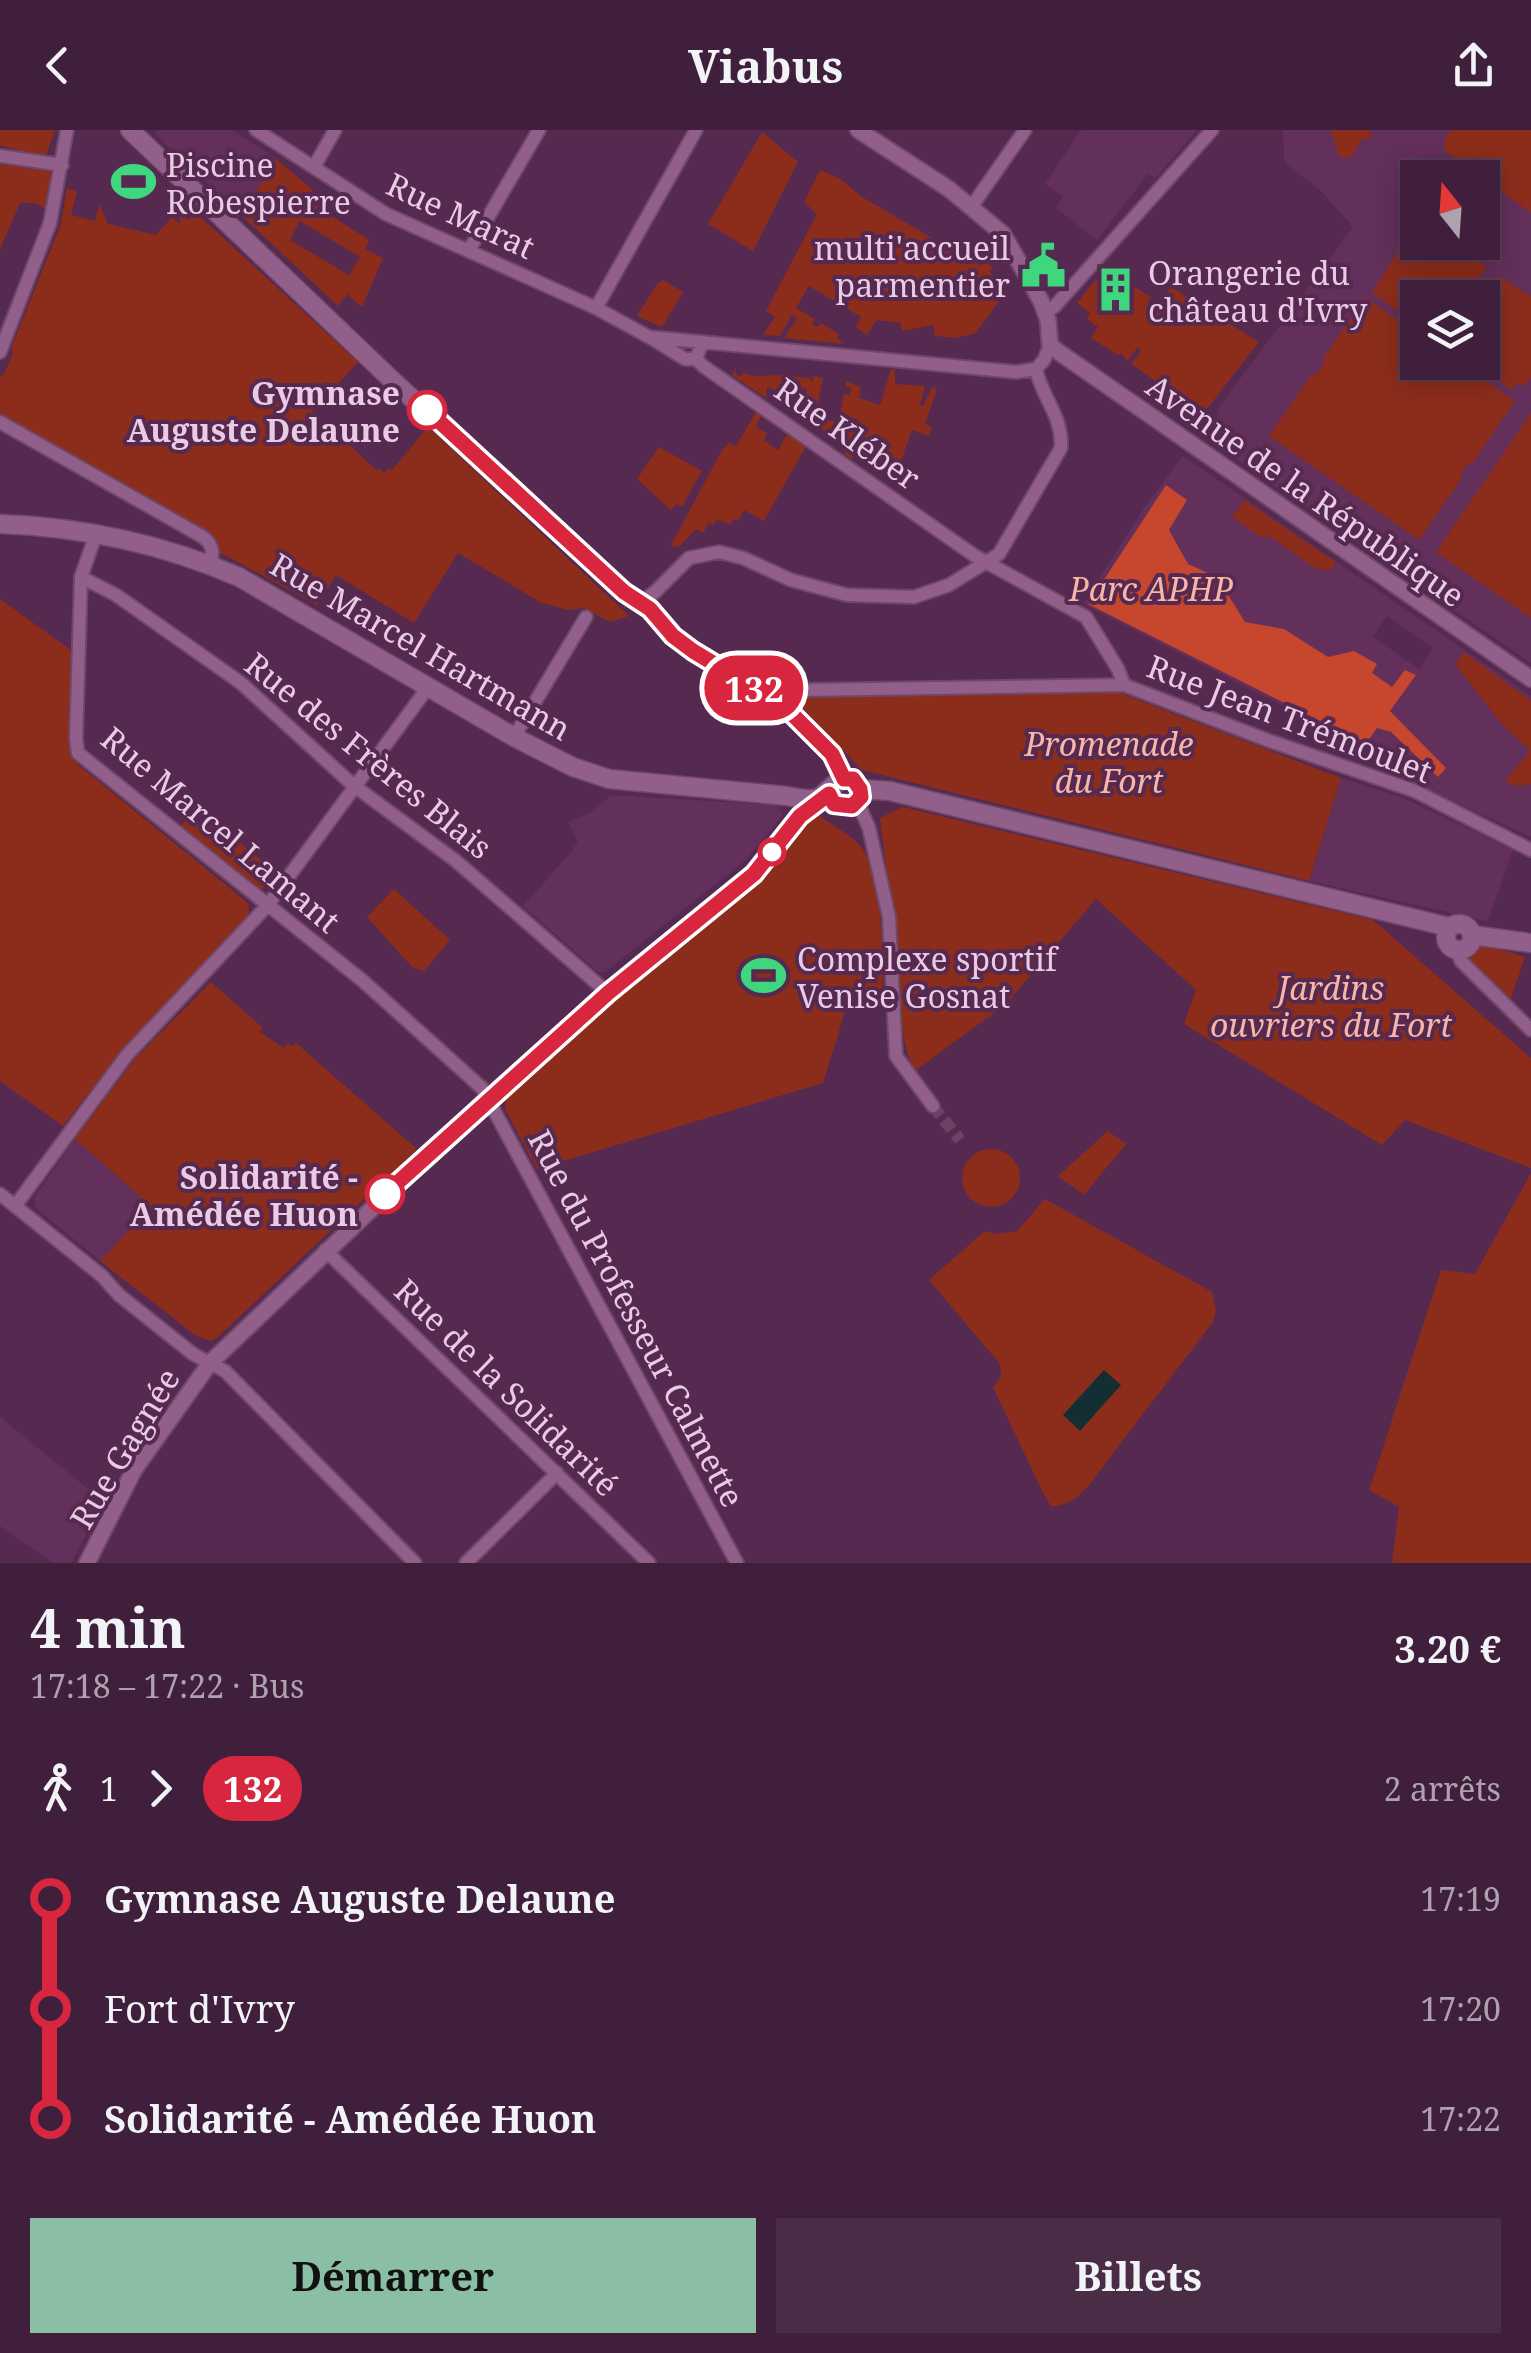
<!DOCTYPE html>
<html lang="fr">
<meta charset="utf-8">
<style>
:root{--surface:#401f3c;--page:#4b2c47;--text:#f1f3f6;--muted:#aea2af;--line:#593d56;--accent:#8abfa5}
body{margin:0;font-family:"Noto Serif",serif;background:var(--page);color:var(--text);height:100vh;display:flex;flex-direction:column;font-size:38px;white-space:nowrap}
*{box-sizing:border-box;margin:0}
p{font-size:32px;color:var(--muted)}
.icon{flex:none;width:55px;height:55px;fill:none;stroke:currentColor;stroke-width:2;stroke-linecap:round;stroke-linejoin:round}
.map{position:relative;height:1433px;overflow:hidden}
.side{display:flex;flex-direction:column;background:var(--surface);flex:1}
.side>*{flex:none}
.badge{padding:0 20px;border-radius:32px;font-size:35px;line-height:65px}
.needle{width:65px;rotate:343deg}
.controls{position:absolute;left:1400px;top:30px;display:grid;gap:20px}
.controls a{display:grid;place-items:center;width:100px;height:100px;border-radius:0px;background:var(--surface);box-shadow:0 5px 25px #0003,0 0 0 2px var(--line);font-size:50px}
.map>.badge{position:absolute;translate:-50% -50%;box-shadow:0 0 0 5px #fff}
.legs{display:flex;align-items:center;gap:15px;height:110px;padding:0 30px;font-size:32px}
.legs p{margin-inline-start:auto}
.headline{display:flex;align-items:center;justify-content:space-between;height:170px;padding:0 30px}
h1{font-size:55px;font-weight:700;line-height:75px}
.cta{display:flex;gap:20px;margin-top:auto;padding:20px 30px}
.cta a{flex:1;height:115px;border-radius:0px;background:var(--accent);color:#111;font-size:40px;font-weight:700;line-height:115px;text-align:center}
.cta a+a{background:var(--page);color:var(--text)}
ul{padding:0 30px;list-style:none}
li{display:flex;align-items:center;gap:35px;height:110px;font-size:38px}
li i{display:grid;place-items:center;width:15px;height:100%;margin:0 12px;background:currentColor}
li i::after{content:'';width:25px;height:25px;margin:-12px;border:8px solid;border-radius:50%;background:var(--surface)}
li p{margin-inline-start:auto}
li:first-child i{background:linear-gradient(#0000 50%,currentColor 0)}
li:last-child i{background:linear-gradient(currentColor 50%,#0000 0)}
header{display:flex;justify-content:space-between;align-items:center;height:130px;padding:0 30px;background:var(--surface);font-size:45px;font-weight:700}
.map>svg:first-child{display:block}
</style>
<header><svg class="icon" aria-label="back" viewBox="0 0 24 24"><path d="M15 5l-7 7 7 7"/></svg>Viabus<svg class="icon" aria-label="share" viewBox="0 0 24 24"><path d="M12 15V3M7 8l5-5 5 5M5 13v7h14v-7"/></svg></header>
<div class="map">
<svg width="1531" height="1433" viewBox="0 0 1531 1433">
<rect width="100%" height="100%" fill="#562950"/>
<path fill="#632f5b" fill-rule="evenodd" d="M158 0H232L275 28 243 87 207 53 190 30 168 17 155 3Z
M1081 0H1197L1156 48 1148 44 1097 110 1056 78 1063 67 1045 54Z
M1283 0H1531V533L1200 304 1202 301 1212 307 1217 300 1210 294 1219 285 1216 281 1353 97 1321 61 1289 36 1284 28ZM1418 48H1482V112H1418ZM1418 168H1482V232H1418Z
M1183 326 1531 566V571L1464 523 1455 533 1500 592 1530 621 1527 656 1531 654V707L1389 642 1393 632 1083 474 1146 375ZM1244 370 1316 438 1271 407 1232 387ZM1387 486 1433 518 1419 539 1373 507Z
M1341 648 1401 667 1513 720 1488 791 1309 751Z
M611 665 777 675 783 685 746 730 605 842H598L523 776 573 720 572 716 578 713 568 692 591 682Z
M75 1009 152 1077 100 1131 35 1077 34 1068Z
M0 1287 103 1371 71 1433H53L0 1396Z"/>
<path fill="#8c2d1b" fill-rule="evenodd" d="M0 0H55L45 28 0 15Z
M1331 0H1368L1372 6 1369 10 1364 7 1350 28 1339 27Z
M1451 0H1531V83L1445 21 1444 10Z
M762 2 798 32 753 121 708 94Z
M275 28 313 60 307 70 318 77 316 81 324 87 327 83 369 110 365 119 383 128 362 177 347 164 338 176 243 87ZM300 91 360 127 349 145 290 110Z
M0 34 53 42 47 80 36 73H20L0 119Z
M820 40 840 49 862 67 951 119 955 113 968 122 966 126 981 136 984 132 993 137 990 142 997 149 995 152 1006 161 976 203 956 208 935 206 933 195 902 201 900 193 877 190 867 205 856 197 861 187 809 156 796 178 815 189 812 194 817 197 821 193 839 204 837 208 845 214 784 208 797 188 792 184 780 206 763 205 775 187 766 181 817 84 804 72Z
M67 58 77 62 71 85 95 91 99 74 108 94 156 105 172 87 179 93 181 90 175 85 178 81 188 90 195 82 358 232 310 284 326 299 330 296 376 340 379 338 384 343 389 338 392 340 428 297 629 486 610 492 584 478 567 480 540 472 458 423 414 493 336 445 317 475 219 422 216 409 0 284V246L4 244 13 223 11 218 61 94Z
M1417 91 1418 112 1452 113 1487 137 1466 167 1418 168 1417 195 1372 163Z
M1111 142 1116 146 1102 167 1107 176 1114 175 1128 153 1151 167 1148 172 1156 177 1171 157 1259 212 1207 279 1183 270 1131 234 1141 221 1138 217 1127 231 1121 223 1118 225 1091 208 1098 197 1087 189 1090 183 1077 173 1101 143 1107 147Z
M1500 146 1531 167V247L1525 256 1517 253 1512 260 1471 233 1482 232 1483 172Z
M663 150 683 162 662 197 637 186 657 154Z
M1365 167 1417 203 1418 232 1461 233 1515 271 1472 334 1469 332 1460 345 1462 348 1419 410 1269 306 1312 244 1315 246 1325 232 1322 230Z
M736 238 735 243 740 247 743 243 756 246 783 245 787 254 788 246 810 248 812 253 814 246 823 248 814 292 803 283 807 259 797 258 796 267 767 257 766 268 732 245Z
M891 239 895 240V254L925 256 920 275 923 276 932 257 937 259 925 294 932 297 929 306 912 300 896 345 880 331 856 319 857 312 854 310 850 322 853 325 852 329 844 324 848 308 836 303 834 308 817 296 820 288 838 292V296L856 301 859 290 840 284 844 264 850 265 851 258 845 256 846 251 861 257 859 268 880 275Z
M756 282 761 286 756 297 767 303 764 311 778 320 787 304 807 314 764 391 744 380 738 391 733 389 730 394 717 390 714 395 709 393 703 403 696 399 679 417 671 415 722 320 729 313 736 316Z
M1531 283V488L1436 422Z
M659 317 702 341 682 377 676 374 671 380 637 349Z
M1244 370 1336 432 1331 440 1316 439 1271 407 1259 406 1232 387Z
M0 469 72 521 71 619 77 634 248 773 249 784 90 961 63 996 0 951Z
M1464 522 1531 571V654L1518 656 1505 651 1530 621 1500 592 1455 534Z
M1115 561 1341 648 1309 751 862 640 800 575 807 567Z
M903 677 1373 790 1531 928V1038L1405 990 1382 1015 1184 894 1196 860 1096 769 1006 874 915 941C898 909 903 878 899 843 894 791 886 740 880 688Z
M190 684 206 696 211 690 278 743 268 758 260 759 181 696Z
M817 684C831 694 850 704 861 717 883 743 883 830 883 864L848 872 823 953 537 1039 505 979 506 966 622 864 760 751 807 689Z
M394 759 450 810 424 841 413 838 367 787Z
M1488 816 1525 827 1510 871 1467 828 1478 817Z
M211 852 263 898 260 902 284 918 288 913 293 917 296 913 417 1019 218 1207 211 1211 195 1205 100 1131 152 1077 75 1009 134 930Z
M1108 1001 1126 1014 1084 1065 1058 1046Z
M962 1048a29 29 0 1 1 58 0a29 29 0 1 1-58 0Z
M1531 1043V1433H1392L1399 1377 1369 1360 1441 1140 1475 1144Z
M1045 1069 1212 1162 1216 1181 1213 1192 1089 1355C1077 1368 1069 1376 1051 1376L1044 1365 993 1257 1001 1247 1000 1234 929 1150 985 1101 995 1104 1017 1101Z"/>
<path fill="#c6462e" d="M1166 355 1187 370 1169 400 1188 434 1208 443 1227 463 1245 492 1284 499 1328 527 1354 521 1377 534 1372 543 1392 557 1405 540 1416 545 1390 581 1446 638 1438 647 1391 602 1377 598 1366 614 1088 474Z"/>
<path fill="#142f34" d="M1104 1240 1121 1255 1080 1301 1063 1285Z"/>
<g fill="none" stroke-linecap="round" stroke-linejoin="round">
<path stroke="#6c4166" stroke-width="12" stroke-dasharray="12 6" stroke-linecap="butt" d="M933 976 960 1010"/>
<defs>
<path id="minor" d="M256 0 386 84 596 178 649 207 1016 242 1036 239
M0 26 62 35
M314 37 335 0
M972 76 1025 0
M469 120 539 0
M596 178 696 0
M1046 182 1055 176 1212 0
M651 208 685 229H696
M706 213 701 216 696 229 703 236 975 426 1086 487 1118 539 1124 555
M0 222 50 93 67 0
M1036 239 1044 230 1050 215
M0 292 203 407C213 415 214 422 210 435
M96 404 81 447 76 609 78 623 363 851 482 958 737 1433
M81 447 116 465 241 553 353 655 456 731 608 863
M640 473 655 462 689 428 719 422 743 428 791 450 847 465 914 467 949 455 999 424 1061 318C1063 286 1042 268 1036 239
M784 576 804 560 1124 555 1267 610 1415 661 1531 720
M514 607 586 487
M858 673 869 698 889 787 896 926 933 976
M1457 820 1461 831 1531 900
M0 1064 102 1146 119 1165 193 1224 225 1241 415 1433
M15 1076 127 925 267 776 429 556
M325 1120 649 1433
M466 1433 557 1343"/>
<path id="tertiary" d="M858 0 949 59 1003 104 1041 171 1048 190 1050 215 1060 223 1531 549
M87 1433 134 1340 210 1233 489 967 608 863 754 744 800 686 817 671"/>
<path id="secondary" d="M130 0 393 251 624 462 649 479 673 506 693 521 784 576 832 623 843 649
M0 394C83 397 163 414 239 447L514 607 573 637 609 649 787 666C831 674 813 666 843 649
M860 659 890 661 1449 797
M829 664 834 674 858 673 860 659 855 651
M1446 807a13 13 0 1 1 26 0a13 13 0 1 1-26 0Z
M1472 805 1531 813"/>
</defs>
<use href="#minor" stroke="#6e4769" stroke-width="16"/>
<use href="#tertiary" stroke="#6e4769" stroke-width="19"/>
<use href="#secondary" stroke="#6e4769" stroke-width="21"/>
<use href="#minor" stroke="#915f89" stroke-width="12"/>
<use href="#tertiary" stroke="#915f89" stroke-width="15"/>
<use href="#secondary" stroke="#915f89" stroke-width="18"/>
</g>
<g fill="none" stroke-linecap="round" stroke-linejoin="round">
<defs>
<path id="line-1" d="M385 1064 608 863 754 744 800 686 829 664 834 674 852 676 861 667 860 659 853 649H844L832 624 784 576 693 521 673 506 650 479 624 462 427 280"/>
</defs>
<use href="#line-1" stroke="#fff" stroke-width="22"/>
<use href="#line-1" stroke="#d7263d" stroke-width="15"/>
</g>
<defs>
<symbol id="stadium-bare" viewBox="-9 -9 18 18"><path d="M0-5a6.5 5 0 1 0 0 10a6.5 5 0 1 0 0-10ZM-3.5-1.8h7v3.6h-7Z" fill="#3ed77d" stroke="#562950" stroke-width="2.5" paint-order="stroke"/></symbol>
<symbol id="civic-bare" viewBox="-9 -9 18 18"><path d="M-.6-6.5H3V-4.5H.6V-3L4-1V1h2V6H-6V1h2V-1L-.6-3ZM-1.2 2.5V6h2.4V2.5Z" fill="#3ed77d" stroke="#562950" stroke-width="2.5" paint-order="stroke"/></symbol>
<symbol id="building-bare" viewBox="-9 -9 18 18"><path d="M-4-6H4V6H1V3H-1V6H-4ZM-2.5-4.3h1.7v1.8h-1.7ZM.8-4.3h1.7v1.8H.8ZM-2.5-1h1.7V.8h-1.7ZM.8-1h1.7V.8H.8Z" fill="#3ed77d" stroke="#562950" stroke-width="2.5" paint-order="stroke"/></symbol>
</defs>
<g fill-rule="evenodd">
<use href="#stadium-bare" x="102" y="20" width="63" height="63"/>
<use href="#civic-bare" x="1012" y="104" width="63" height="63"/>
<use href="#building-bare" x="1084" y="128" width="63" height="63"/>
<use href="#stadium-bare" x="732" y="814" width="63" height="63"/>
</g>
<g fill="#fff" stroke="#d7263d" stroke-width="5">
<circle cx="427" cy="280" r="18"/>
<circle cx="772" cy="722" r="12"/>
<circle cx="385" cy="1064" r="18"/>
</g>
<g text-anchor="middle" dominant-baseline="central" stroke-width="8" stroke-linejoin="round" paint-order="stroke">
<g font-size="32" fill="#e9cce3" stroke="#562950" text-anchor="start">
<text x="166" y="34">Piscine<tspan x="166" dy="37">Robespierre</tspan></text>
<text x="1010" y="117" text-anchor="end">multi'accueil<tspan x="1010" dy="37">parmentier</tspan></text>
<text x="1148" y="142">Orangerie du<tspan x="1148" dy="37">château d'Ivry</tspan></text>
<text x="797" y="828">Complexe sportif<tspan x="797" dy="37">Venise Gosnat</tspan></text>
</g>
<g font-size="32" fill="#e9cce3" stroke="#562950">
<text transform="translate(461 85) rotate(25)">Rue Marat</text>
<text transform="translate(848 303) rotate(35)">Rue Kléber</text>
<text transform="translate(1306 360) rotate(35)">Avenue de la République</text>
<text transform="translate(421 516) rotate(30)">Rue Marcel Hartmann</text>
<text transform="translate(1290 588) rotate(21)">Rue Jean Trémoulet</text>
<text transform="translate(369 625) rotate(39)">Rue des Frères Blais</text>
<text transform="translate(221 699) rotate(40)">Rue Marcel Lamant</text>
<text transform="translate(637 1188) rotate(62)">Rue du Professeur Calmette</text>
<text transform="translate(507 1257) rotate(44)">Rue de la Solidarité</text>
<text transform="translate(124 1318) rotate(-59)">Rue Gagnée</text>
</g>
<g font-size="32" font-weight="bold" fill="#e9cce3" stroke="#562950" text-anchor="end">
<text x="400" y="262">Gymnase<tspan x="400" dy="37">Auguste Delaune</tspan></text>
<text x="358" y="1046">Solidarité -<tspan x="358" dy="37">Amédée Huon</tspan></text>
</g>
<g font-size="32" font-style="italic" fill="#f7b6a7" stroke="#562950">
<text x="1151" y="458">Parc APHP</text>
<text x="1109" y="613">Promenade<tspan x="1109" dy="37">du Fort</tspan></text>
<text x="1331" y="857">Jardins<tspan x="1331" dy="37">ouvriers du Fort</tspan></text>
</g>
</g>
</svg>
<div class="controls">
<a><svg class="needle" viewBox="-14 -14 28 28"><path d="M0-13l5 13h-10z" fill="#e53935"/><path d="M0 13l5-13h-10z" fill="#aea2af"/></svg></a>
<a><svg class="icon" aria-label="layers" viewBox="0 0 24 24"><path d="M12 4l9 5-9 5-9-5zM3 14l9 5 9-5"/></svg></a>
</div>
<b class="badge" style="left:754px;top:558px;background:#d7263d;color:#fff">132</b>
</div>
<section class="side">
<div class="headline"><div><h1>4 min</h1><p>17:18 – 17:22 · Bus</p></div><b>3.20 €</b></div>
<div class="legs"><svg class="icon" aria-label="walk" viewBox="0 0 24 24"><circle cx="13" cy="4" r="2"/><path d="M13 8l-2 6 4 7M11 14l-3 7M7 12l3-4h3l4 4"/></svg>1<svg class="icon" aria-label="forward" viewBox="0 0 24 24"><path d="M9 5l7 7-7 7"/></svg><b class="badge" style="background:#d7263d;color:#fff">132</b><p>2 arrêts</p></div>
<ul>
<li><i style="color:#d7263d"></i><b>Gymnase Auguste Delaune</b><p>17:19</p></li>
<li><i style="color:#d7263d"></i><span>Fort d'Ivry</span><p>17:20</p></li>
<li><i style="color:#d7263d"></i><b>Solidarité - Amédée Huon</b><p>17:22</p></li>
</ul>
<div class="cta"><a>Démarrer</a><a>Billets</a></div>
</section>
